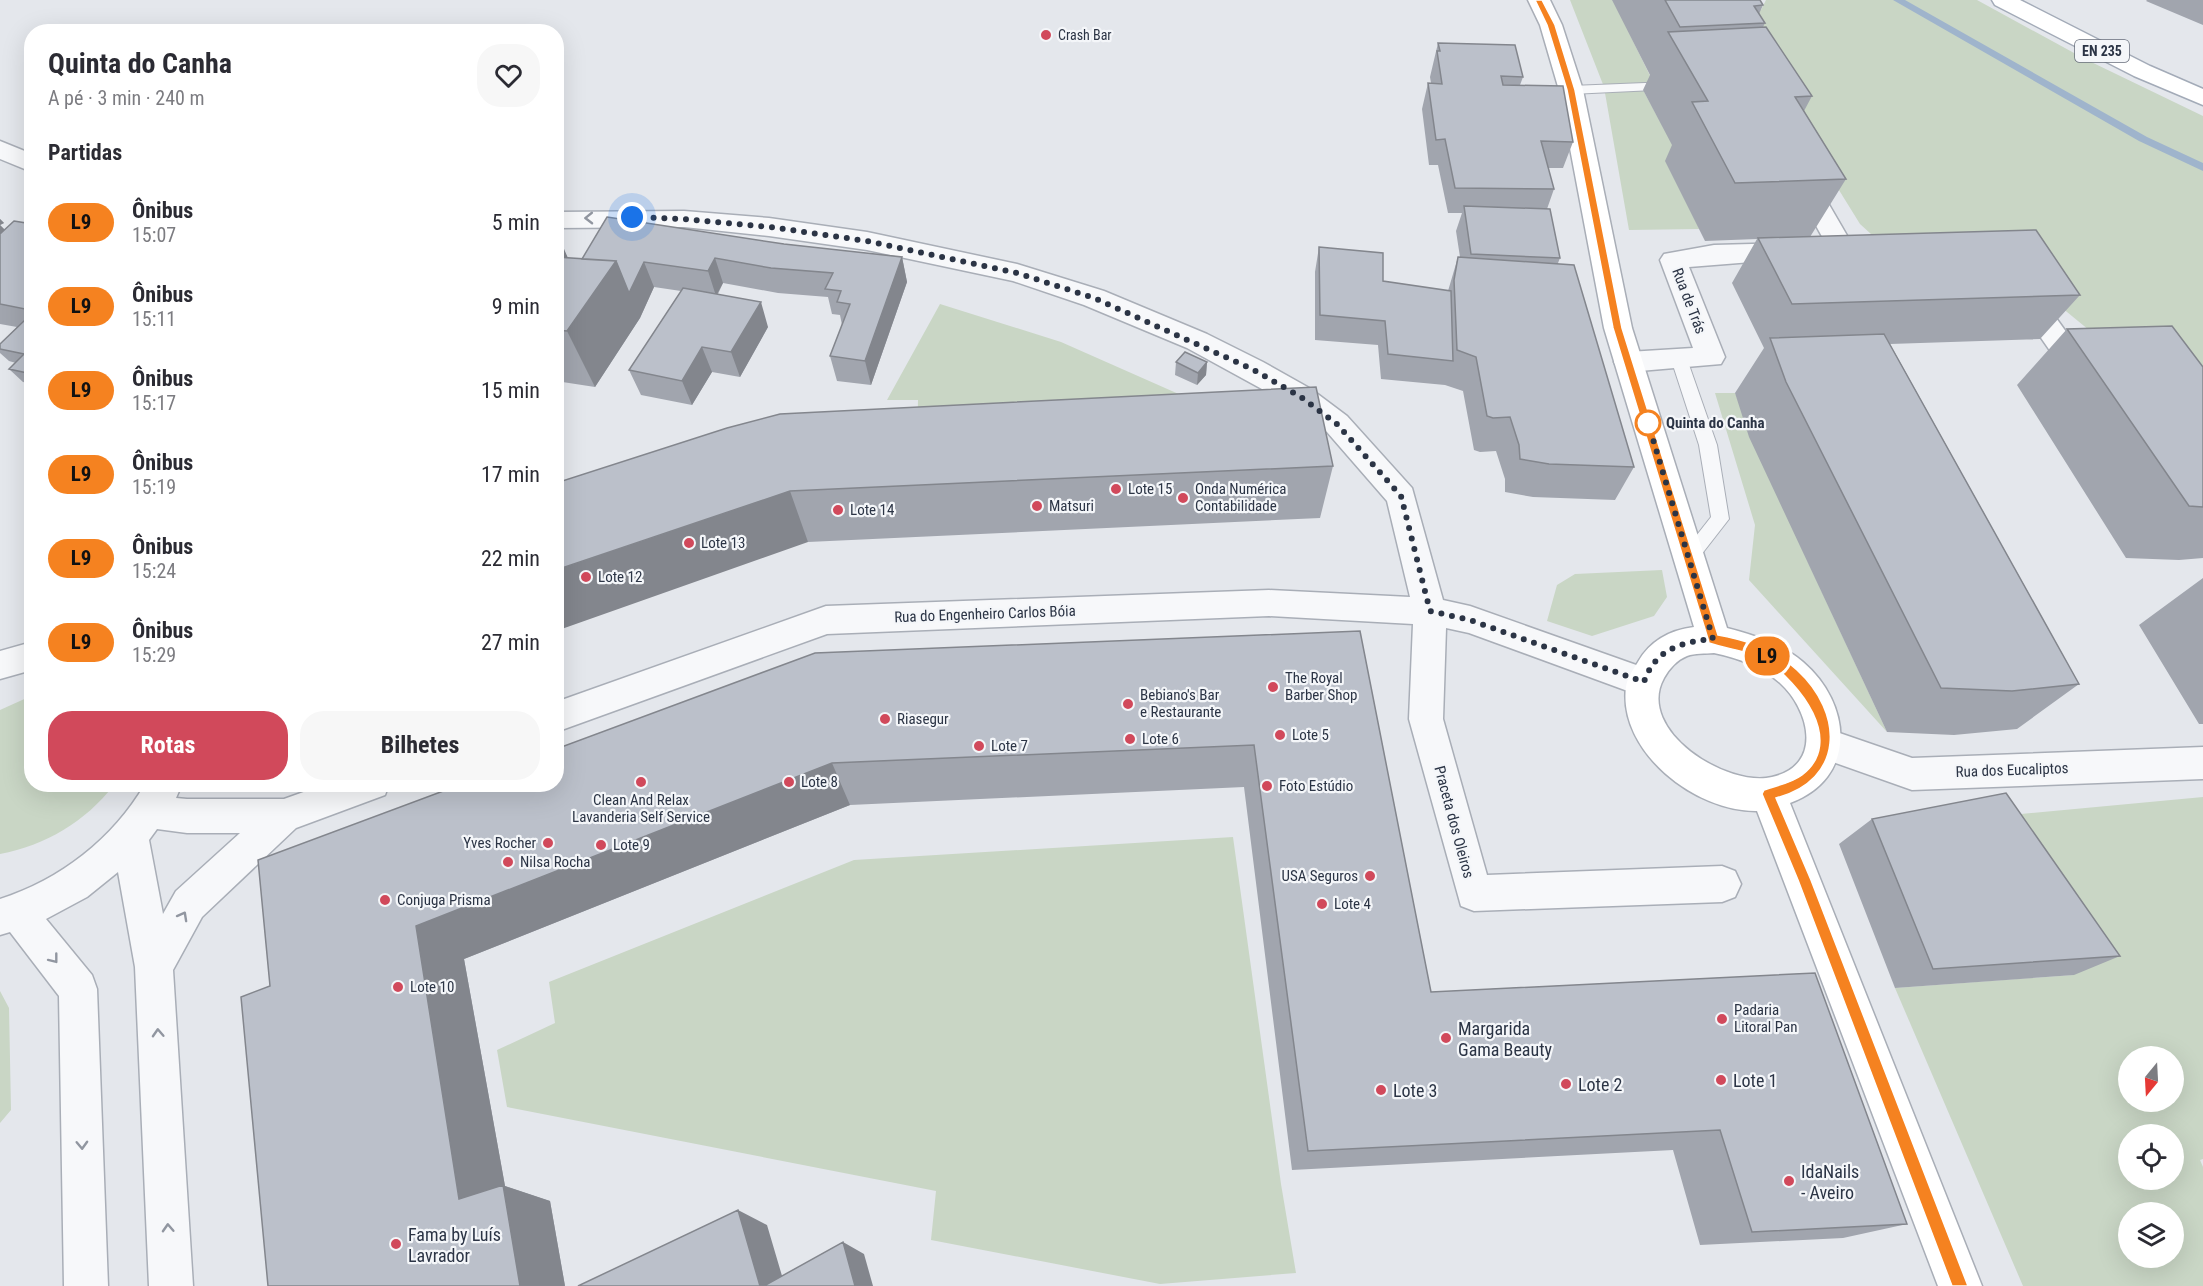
<!DOCTYPE html>
<html lang="pt">
<meta charset="utf-8">
<style>
:root{--surface:#fff;--page:#f7f7f7;--text:#2b2b33;--muted:#7c7c81;--accent:#d1495b}
body{margin:0;font-family:"Roboto Condensed",sans-serif;background:var(--page);color:var(--text);height:100vh;display:flex;flex-direction:column;font-size:22px;white-space:nowrap}
*{box-sizing:border-box;margin:0}
p{font-size:20px;color:var(--muted)}
.icon{flex:none;width:33px;height:33px;fill:none;stroke:currentColor;stroke-width:2;stroke-linecap:round;stroke-linejoin:round}
.map{position:relative;flex:1;overflow:hidden}
.sheet{position:absolute;left:24px;top:24px;width:540px;height:768px;display:flex;flex-direction:column;background:var(--surface);border-radius:24px;box-shadow:0 6px 24px #0002}
.sheet>*{flex:none}
.badge{padding:0 12px;border-radius:20px;font-size:21px;line-height:39px}
.needle{width:39px;rotate:198deg}
.tools{position:absolute;left:2118px;top:1046px;display:grid;gap:12px}
.tools a{display:grid;place-items:center;width:66px;height:66px;border-radius:50%;background:var(--surface);box-shadow:0 6px 24px #0002;font-size:30px}
.you{position:absolute;width:30px;height:30px;margin:-15px;border:4px solid #fff;border-radius:50%;background:#1a73e8;box-shadow:0 0 0 9px #1a73e833}
.map>.badge{position:absolute;translate:-50% -50%;box-shadow:0 0 0 3px #fff}
h2{padding:0 24px;font-size:22px;line-height:54px}
.round{display:grid;place-items:center;flex:none;width:63px;height:63px;border-radius:24px;background:var(--page)}
.summary{display:flex;align-items:center;justify-content:space-between;height:102px;padding:0 24px}
h1{font-size:28px;font-weight:700;line-height:45px}
.action{display:flex;gap:12px;margin-top:auto;padding:12px 24px}
.action a{flex:1;height:69px;border-radius:24px;background:var(--accent);color:#fff;font-size:24px;font-weight:700;line-height:69px;text-align:center}
.action a+a{background:var(--page);color:var(--text)}
ul{padding:0;list-style:none}
li{display:flex;align-items:center;gap:18px;height:84px;padding:0 24px}
li div{flex:1}
li b{display:block;font-size:22px}
li em{font-style:normal}
li .badge{min-width:66px;font-weight:700;text-align:center}
.map>svg:first-child{display:block}
</style>
<div class="map">
<svg width="2203" height="1286" viewBox="0 0 2203 1286">
<rect width="100%" height="100%" fill="#e4e7ec"/>
<path fill="#c9d6c5" fill-rule="evenodd" d="M1570 0H1613L1655 86 1604 87Z
M1766 0H1977L2085 59 2203 116V430L2134 367 1983 243 1887 239 1871 234 1860 224 1816 153 1739 1 1761 10Z
M1643 90 1681 160 1699 229 1629 230 1605 93Z
M940 304 1061 342 1199 403 917 448 918 400H887Z
M1715 393H1735L1801 547 1887 732 1749 580 1755 525Z
M1662 570 1667 597 1654 616 1592 636 1547 621 1557 585 1575 574Z
M31 696 32 784 114 785C85 822 46 845 0 854V710Z
M2203 797V1159L2200 1160 2203 1167V1286H2023L1895 988 2073 975 1968 819ZM2128 1056H2174V1101H2128ZM2128 1134H2174V1179H2128ZM2128 1212H2174V1257H2128Z
M1233 837 1281 1184 1296 1273 1160 1284 931 1240 936 1191 507 1107 497 1050 555 1023 549 982 854 860Z
M0 991 9 1008 11 1110 0 1123Z"/>
<g fill="none" stroke-linecap="round" stroke-linejoin="round">
<path fill="#9fb4cc" fill-rule="evenodd" d="M1893 0H1905L2147 137 2203 163V171L2139 141Z"/>
<defs>
<path id="lane" d="M1670 82 1677 86 1675 89 1571 94 1564 90 1571 86Z
M1679 353 1687 359 1717 445 1729 519 1694 564 1687 567 1680 564 1678 559 1711 517 1699 445 1671 359Z"/>
<path id="street" d="M0 141 32 154V172L0 159Z
M1801 169 1810 171 1813 177 1856 251 1852 257 1843 260 1834 257 1830 251 1789 177 1792 171Z
M684 211 769 218 867 232 1017 264 1104 291 1207 334 1263 362 1311 389 1347 416 1412 488 1443 600 1470 606 1656 672 1661 682 1656 692 1644 697 1469 633 1446 628 1443 719 1487 875 1722 866 1735 871 1741 884 1735 897 1722 902 1474 911 1461 906 1409 719 1413 624 1269 616 827 634 556 732V702L826 606 1269 590 1410 597 1387 501 1327 432 1291 405 1187 348 1084 305 1013 281 867 250 769 236 684 227 556 228V212Z
M1794 243 1803 246 1807 252 1803 258 1689 267 1725 357 1721 364 1628 372 1618 369 1614 362 1618 355 1628 352 1693 348 1660 260 1664 254 1714 245Z
M2023 284 2033 286 2082 354 2101 357 2105 364 2101 371 2091 374 2064 371 2010 293 2013 286Z
M32 642V670L0 679V651Z
M1825 728 1912 758 2203 747V779L1912 790 1813 755 1808 744 1813 733Z
M145 784H182L176 798 187 799H284L326 784H389L385 795 296 828 202 917 173 970 193 1286H149L135 967 118 872 87 897 46 919 92 975 97 989 108 1286H64L59 996 10 932 0 935V899C60 880 113 839 145 784ZM157 829 187 833H240L176 891 163 914 149 840Z"/>
<path id="secondary" d="M1528 0H1550L1562 25 1583 90 1632 328 1727 628C1754 635 1782 644 1803 662 1852 704 1858 778 1790 803L1982 1286H1938L1757 811C1696 812 1618 752 1626 687 1627 678 1633 670 1638 662 1650 641 1670 630 1694 627L1604 328 1559 90 1540 25ZM1714 653C1738 658 1761 666 1780 683 1809 709 1824 765 1772 777 1727 788 1635 730 1664 678 1669 669 1677 660 1687 656 1695 653 1705 654 1714 653Z"/>
<path id="primary" d="M1992 0H2020L2150 66 2203 89V105L2134 76 1995 5Z"/>
</defs>
<use href="#lane" stroke="#a9aeb7" stroke-width="2"/>
<use href="#street" stroke="#a9aeb7" stroke-width="3"/>
<use href="#secondary" stroke="#a9aeb7" stroke-width="3"/>
<use href="#primary" stroke="#a3abb8" stroke-width="3"/>
<use href="#lane" fill="#f7f8fa" fill-rule="evenodd"/>
<use href="#street" fill="#f7f8fa" fill-rule="evenodd"/>
<use href="#secondary" fill="#fff" fill-rule="evenodd"/>
<use href="#primary" fill="#fff" fill-rule="evenodd"/>
</g>
<path fill="#a1a5ae" d="M1612 0H1760L1763 5 1759 14 1765 23 1763 27 1812 96 1804 111 1846 179 1810 237 2080 295 2040 339 1890 344 2079 684 2017 729 1954 735 1887 732 1749 437 1735 393 1764 348 1732 283 1757 239 1705 241 1665 161 1672 145 1643 90 1650 75Z
M2147 0H2203V25L2146 1Z
M1438 43 1523 77 1520 85 1573 142 1563 168H1548L1554 189 1547 209 1560 258 1558 263 1634 467 1615 500 1533 497 1505 492V479L1496 451 1480 452 1474 450 1463 391 1445 385 1381 379 1378 345 1315 340V272L1319 247 1383 281 1448 291 1458 257H1460L1456 231 1462 213H1448L1438 165H1429L1422 109 1428 83H1431L1430 77Z
M0 219 4 223 0 225 5 230 32 224V384L23 382 9 369 16 363 9 361 0 353V344L17 327 0 324Z
M556 237 568 258 582 259 784 244 902 257 907 282 871 385 837 381 830 356 842 325 840 315 832 314 828 297 778 293 723 283 718 294 768 327 740 377 712 372 692 405 641 395 629 370 681 291 654 287 640 318 595 387 556 381Z
M2067 329 2203 367V558L2179 560 2126 558 2017 385Z
M1176 362H1207L1206 375 1197 385 1175 375Z
M1333 466 1320 518 808 542 556 483Z
M2203 578V724H2199L2139 625Z
M1360 631 1431 992 1815 973 1907 1224 1843 1238 1700 1245 1673 1150 1292 1170 1244 787 850 805 464 959 505 1186 550 1201 565 1286 270 986 258 860Z
M1872 819 2120 956 2074 975 1895 988 1839 844Z"/>
<path fill="#83868d" d="M0 219 4 223 0 225 10 235 0 241Z
M559 237 570 263 556 283V240Z
M902 257 907 282 871 385 865 361Z
M715 258 723 283 716 296 708 271Z
M616 261 644 262 654 287 640 318 595 387 567 331Z
M761 302 768 327 740 377 731 352Z
M32 303V316L25 309Z
M702 347 712 372 692 405 682 381Z
M1207 362 1206 375 1197 385 1198 373Z
M790 491 808 542 556 631V570Z
M832 763 850 805 464 959 505 1186 550 1201 565 1286H520L459 1199 416 926Z
M738 1210 767 1225 785 1286H760Z
M843 1242 864 1254 873 1286H855Z"/>
<path fill="#bbc0ca" stroke="#83868d" stroke-width="1.5" d="M1665 0H1760L1763 5 1754 6 1765 23 1680 27Z
M1766 27 1812 96 1795 97 1846 179 1735 183 1692 102 1708 101 1668 32Z
M1438 43 1515 45 1523 77 1501 76 1503 85 1563 86 1573 142 1541 141 1554 189 1455 188 1445 139 1436 140 1428 83 1442 84 1437 51H1440Z
M1464 206 1550 209 1560 258 1471 254Z
M607 217 784 244 902 257 865 361 830 356 850 304 837 302 841 291 825 289 833 273 771 268 715 258 708 271 644 262 629 293 616 261 582 259Z
M14 221 32 224V303L25 309 0 304V234Z
M2036 230 2080 295 1792 304 1758 238Z
M1319 247 1383 253V281L1451 291 1453 361 1388 354 1385 321 1320 315Z
M556 257 616 261 567 331 556 330Z
M1458 257 1574 265 1634 467 1549 464 1520 459 1519 445 1510 417 1493 418 1487 416 1476 357 1457 350 1454 280Z
M683 288 761 302 731 352 702 347 682 381 629 370Z
M26 319 32 320V374L9 369 24 354 0 349V344Z
M2172 326 2203 367V507L2189 506 2067 329Z
M1884 334 2079 684 2012 691 1941 688 1786 382 1770 338Z
M1185 352 1207 362 1198 373 1176 362Z
M1316 387 1333 466 790 491 556 570V483L727 428 780 414Z
M1360 631 1431 992 1815 973 1907 1224 1752 1232 1720 1130 1308 1151 1254 745 832 763 416 926 459 1199 503 1185 520 1286H268L241 997 270 986 258 860 462 784H556V749L815 653Z
M2006 793 2120 956 1933 969 1872 819Z
M738 1210 760 1286H578Z
M843 1242 855 1286H764Z"/>
<defs><path id="oneway-chevron" d="M-2-3.5L2.5 0L-2 3.5" fill="none" stroke-width="1.6" stroke-linecap="round" stroke-linejoin="round" transform="scale(1.5)"/></defs>
<g stroke="#9196a0">
<use href="#oneway-chevron" transform="translate(589 218) rotate(179)"/>
<use href="#oneway-chevron" transform="translate(183 916) rotate(-61)"/>
<use href="#oneway-chevron" transform="translate(54 959) rotate(52)"/>
<use href="#oneway-chevron" transform="translate(158 1033) rotate(-93)"/>
<use href="#oneway-chevron" transform="translate(82 1145) rotate(88)"/>
<use href="#oneway-chevron" transform="translate(168 1228) rotate(-93)"/>
</g>
<path fill="#f58220" stroke="#fff" stroke-width="1.5" d="M1535 0H1542L1555 25 1575 90 1622 328 1718 635C1746 640 1776 650 1797 670 1844 713 1845 780 1776 798L1811 880 1968 1286H1952L1798 880 1762 794 1764 790C1777 785 1790 784 1802 775 1846 741 1799 682 1766 661 1748 650 1729 650 1709 643L1708 639 1613 328 1567 90 1547 25Z"/>
<g fill="none" stroke-linecap="round" stroke-linejoin="round">
<path stroke="#2b3445" stroke-width="6" stroke-dasharray="0 10.8" d="M632 217 684 219 770 227 867 241 1017 273 1094 298 1252 369 1301 397 1337 424 1401 496 1430 611 1470 620 1644 682C1655 649 1682 642 1713 639L1646 416 1648 423"/>
</g>
<g fill="#d1495b" stroke="#f4f6f9" stroke-width="2">
<circle cx="1046" cy="35" r="6"/>
<circle cx="1116" cy="489" r="6"/>
<circle cx="1183" cy="498" r="6"/>
<circle cx="1037" cy="506" r="6"/>
<circle cx="838" cy="510" r="6"/>
<circle cx="689" cy="543" r="6"/>
<circle cx="586" cy="577" r="6"/>
<circle cx="1273" cy="687" r="6"/>
<circle cx="1128" cy="704" r="6"/>
<circle cx="885" cy="719" r="6"/>
<circle cx="1280" cy="735" r="6"/>
<circle cx="1130" cy="739" r="6"/>
<circle cx="979" cy="746" r="6"/>
<circle cx="641" cy="782" r="6"/>
<circle cx="789" cy="782" r="6"/>
<circle cx="1267" cy="786" r="6"/>
<circle cx="548" cy="843" r="6"/>
<circle cx="601" cy="845" r="6"/>
<circle cx="508" cy="862" r="6"/>
<circle cx="1370" cy="876" r="6"/>
<circle cx="385" cy="900" r="6"/>
<circle cx="1322" cy="904" r="6"/>
<circle cx="398" cy="987" r="6"/>
<circle cx="1722" cy="1019" r="6"/>
<circle cx="1446" cy="1038" r="6"/>
<circle cx="1721" cy="1080" r="6"/>
<circle cx="1566" cy="1084" r="6"/>
<circle cx="1381" cy="1090" r="6"/>
<circle cx="1789" cy="1181" r="6"/>
<circle cx="396" cy="1244" r="6"/>
</g>
<circle fill="#fff" stroke="#f58220" stroke-width="3" cx="1648" cy="423" r="12"/>
<g text-anchor="middle" dominant-baseline="central" stroke-width="4.5" stroke-linejoin="round" paint-order="stroke">
<g font-size="14" fill="#2b3445" stroke="#f4f6f9" text-anchor="start">
<text x="1058" y="35">Crash Bar</text>
</g>
<rect fill="#f4f6f9" stroke="#676e7b" stroke-width="1.5" x="2075" y="40" width="54" height="22" rx="4.5"/>
<g font-size="14" font-weight="bold" fill="#2b3445">
<text x="2102" y="51">EN 235</text>
</g>
<g font-size="15" fill="#2b3445" stroke="#f4f6f9">
<text transform="translate(1689 301) rotate(69)">Rua de Trás</text>
<text transform="translate(985 614) rotate(-2)">Rua do Engenheiro Carlos Bóia</text>
<text transform="translate(2012 770) rotate(-2)">Rua dos Eucaliptos</text>
<text transform="translate(1454 822) rotate(75)">Praceta dos Oleiros</text>
</g>
<g font-size="15" font-weight="bold" fill="#2b3445" stroke="#f4f6f9" text-anchor="start">
<text x="1666" y="423">Quinta do Canha</text>
</g>
<g font-size="15" fill="#2b3445" stroke="#f4f6f9" text-anchor="start">
<text x="1128" y="489">Lote 15</text>
<text x="1195" y="489">Onda Numérica<tspan x="1195" dy="17">Contabilidade</tspan></text>
<text x="1049" y="506">Matsuri</text>
<text x="850" y="510">Lote 14</text>
<text x="701" y="543">Lote 13</text>
<text x="598" y="577">Lote 12</text>
<text x="1285" y="678">The Royal<tspan x="1285" dy="17">Barber Shop</tspan></text>
<text x="1140" y="695">Bebiano's Bar<tspan x="1140" dy="17">e Restaurante</tspan></text>
<text x="897" y="719">Riasegur</text>
<text x="1292" y="735">Lote 5</text>
<text x="1142" y="739">Lote 6</text>
<text x="991" y="746">Lote 7</text>
<text x="801" y="782">Lote 8</text>
<text x="1279" y="786">Foto Estúdio</text>
<text x="641" y="800" text-anchor="middle">Clean And Relax<tspan x="641" dy="17">Lavanderia Self Service</tspan></text>
<text x="536" y="843" text-anchor="end">Yves Rocher</text>
<text x="613" y="845">Lote 9</text>
<text x="520" y="862">Nilsa Rocha</text>
<text x="1358" y="876" text-anchor="end">USA Seguros</text>
<text x="397" y="900">Conjuga Prisma</text>
<text x="1334" y="904">Lote 4</text>
<text x="410" y="987">Lote 10</text>
<text x="1734" y="1010">Padaria<tspan x="1734" dy="17">Litoral Pan</tspan></text>
</g>
<g font-size="18" fill="#2b3445" stroke="#f4f6f9" text-anchor="start">
<text x="1458" y="1028">Margarida<tspan x="1458" dy="21">Gama Beauty</tspan></text>
<text x="1733" y="1080">Lote 1</text>
<text x="1578" y="1084">Lote 2</text>
<text x="1393" y="1090">Lote 3</text>
<text x="1801" y="1171">IdaNails<tspan x="1801" dy="21">- Aveiro</tspan></text>
<text x="408" y="1234">Fama by Luís<tspan x="408" dy="21">Lavrador</tspan></text>
</g>
</g>
</svg>
<div class="tools">
<a><svg class="needle" viewBox="-14 -14 28 28"><path d="M0-13l5 13h-10z" fill="#e53935"/><path d="M0 13l5-13h-10z" fill="#7c7c81"/></svg></a>
<a><svg class="icon" aria-label="locate" viewBox="0 0 24 24"><circle cx="12" cy="12" r="6"/><path d="M12 2v4M12 18v4M2 12h4M18 12h4"/></svg></a>
<a><svg class="icon" aria-label="layers" viewBox="0 0 24 24"><path d="M12 4l9 5-9 5-9-5zM3 14l9 5 9-5"/></svg></a>
</div>
<div class="you" style="left:632px;top:217px"></div>
<b class="badge" style="left:1767px;top:656px;background:#f58220;color:#111">L9</b>
<section class="sheet">
<div class="summary"><div><h1>Quinta do Canha</h1><p>A pé · 3 min · 240 m</p></div><a class="round"><svg class="icon" aria-label="heart" viewBox="0 0 24 24"><path d="M12 20l-8-8c-3-5 5-10 8-4 3-6 11-1 8 4z"/></svg></a></div>
<h2>Partidas</h2>
<ul>
<li><span class="badge" style="background:#f58220;color:#111">L9</span><div><b>Ônibus</b><p>15:07</p></div><em>5 min</em></li>
<li><span class="badge" style="background:#f58220;color:#111">L9</span><div><b>Ônibus</b><p>15:11</p></div><em>9 min</em></li>
<li><span class="badge" style="background:#f58220;color:#111">L9</span><div><b>Ônibus</b><p>15:17</p></div><em>15 min</em></li>
<li><span class="badge" style="background:#f58220;color:#111">L9</span><div><b>Ônibus</b><p>15:19</p></div><em>17 min</em></li>
<li><span class="badge" style="background:#f58220;color:#111">L9</span><div><b>Ônibus</b><p>15:24</p></div><em>22 min</em></li>
<li><span class="badge" style="background:#f58220;color:#111">L9</span><div><b>Ônibus</b><p>15:29</p></div><em>27 min</em></li>
</ul>
<div class="action"><a>Rotas</a><a>Bilhetes</a></div>
</section>
</div>
